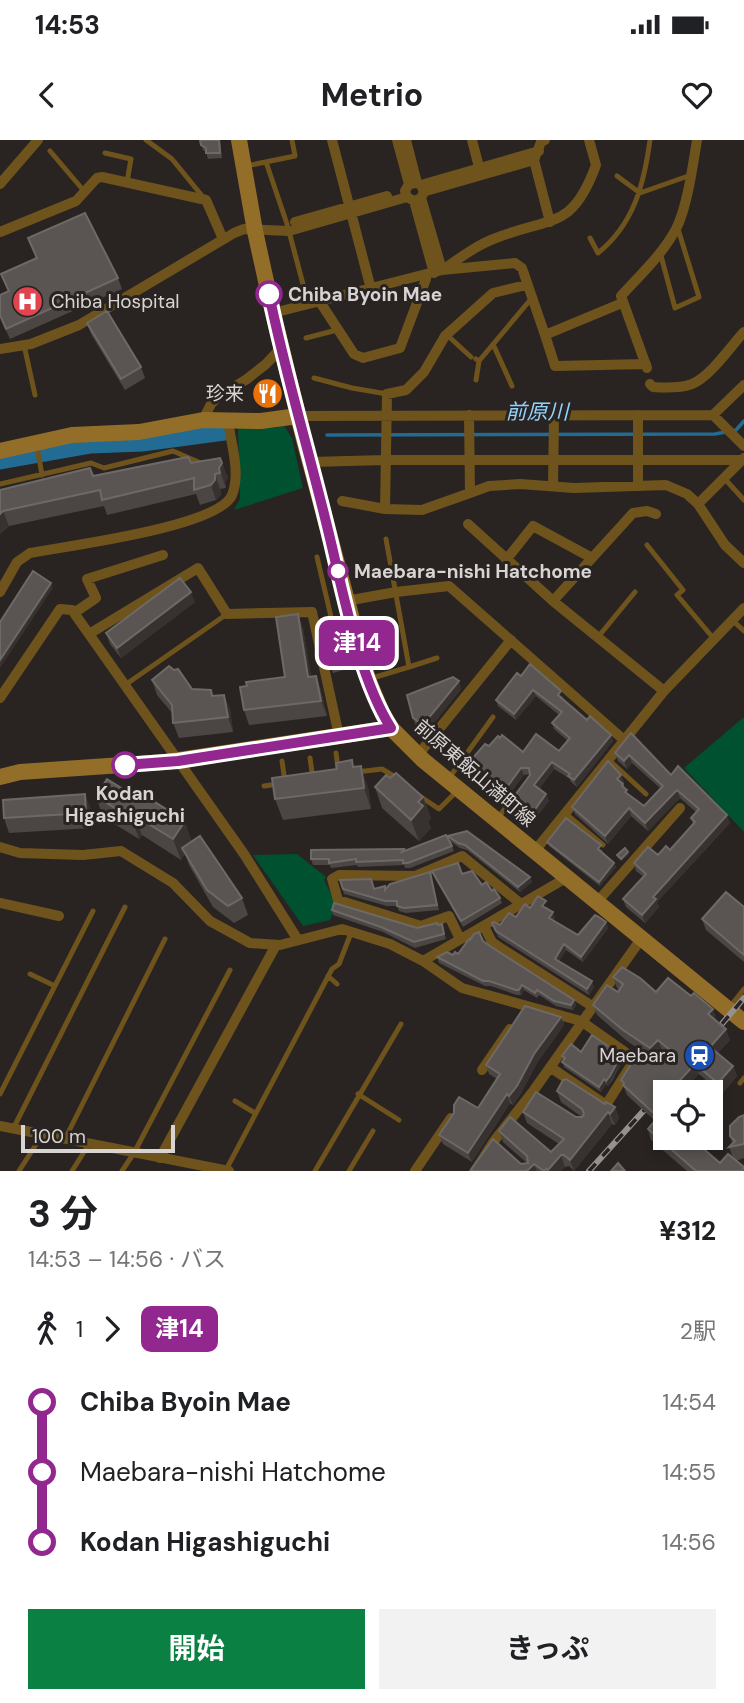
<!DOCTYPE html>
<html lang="ja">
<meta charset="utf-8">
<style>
:root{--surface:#fff;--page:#f2f2f2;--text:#202124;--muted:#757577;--accent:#0b8043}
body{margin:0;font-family:"DM Sans","Noto Sans JP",sans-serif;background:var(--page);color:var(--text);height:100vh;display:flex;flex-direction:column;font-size:26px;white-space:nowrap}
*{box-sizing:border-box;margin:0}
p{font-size:23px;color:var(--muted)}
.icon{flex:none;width:38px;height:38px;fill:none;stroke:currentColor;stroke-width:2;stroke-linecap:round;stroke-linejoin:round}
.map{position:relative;height:1031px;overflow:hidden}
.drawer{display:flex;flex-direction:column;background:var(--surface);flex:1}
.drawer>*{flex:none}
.badge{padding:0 14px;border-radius:10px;font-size:24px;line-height:46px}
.tools{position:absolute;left:653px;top:940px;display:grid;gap:14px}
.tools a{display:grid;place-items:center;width:70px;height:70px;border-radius:0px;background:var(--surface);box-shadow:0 4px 10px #0003;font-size:35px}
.scale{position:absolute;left:21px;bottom:18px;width:154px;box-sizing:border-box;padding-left:7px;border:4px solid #d7d4d3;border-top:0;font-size:19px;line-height:24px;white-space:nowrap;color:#d7d4d3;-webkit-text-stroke:5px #292422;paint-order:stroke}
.map>.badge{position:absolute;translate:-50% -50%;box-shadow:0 0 0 4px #fff}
.legs{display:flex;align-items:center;gap:10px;height:77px;padding:0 28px;font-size:23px}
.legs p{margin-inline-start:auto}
.overview{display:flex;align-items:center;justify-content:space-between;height:119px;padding:0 28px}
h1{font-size:38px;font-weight:700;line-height:52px}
.button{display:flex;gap:14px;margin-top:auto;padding:14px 28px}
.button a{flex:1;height:80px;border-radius:0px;background:var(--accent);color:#fff;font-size:28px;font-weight:700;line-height:80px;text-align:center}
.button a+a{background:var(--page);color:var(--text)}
ul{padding:0 28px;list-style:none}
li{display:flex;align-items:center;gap:24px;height:70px;font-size:26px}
li i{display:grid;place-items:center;width:10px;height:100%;margin:0 9px;background:currentColor}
li i::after{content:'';width:18px;height:18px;margin:-9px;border:5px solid;border-radius:50%;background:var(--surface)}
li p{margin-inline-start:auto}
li:first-child i{background:linear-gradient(#0000 50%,currentColor 0)}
li:last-child i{background:linear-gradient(currentColor 50%,#0000 0)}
.status{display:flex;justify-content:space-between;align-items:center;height:49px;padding:0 35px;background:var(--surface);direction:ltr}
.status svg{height:19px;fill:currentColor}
header{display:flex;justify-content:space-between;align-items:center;height:91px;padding:0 28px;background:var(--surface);font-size:32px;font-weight:700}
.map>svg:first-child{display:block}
</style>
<div class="status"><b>14:53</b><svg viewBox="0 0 49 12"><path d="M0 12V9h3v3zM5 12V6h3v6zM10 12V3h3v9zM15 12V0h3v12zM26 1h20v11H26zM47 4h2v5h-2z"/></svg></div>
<header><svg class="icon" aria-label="back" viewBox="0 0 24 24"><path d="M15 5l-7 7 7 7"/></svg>Metrio<svg class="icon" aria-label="heart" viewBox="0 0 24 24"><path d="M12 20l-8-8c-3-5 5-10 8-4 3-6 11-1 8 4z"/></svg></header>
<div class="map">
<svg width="744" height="1031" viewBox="0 0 744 1031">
<rect width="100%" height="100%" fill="#292422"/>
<path fill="#005130" d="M284 286 292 298 303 348 234 370 240 359 238 288H273Z
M744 577V692L684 628Z
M297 714 326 737 324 740 336 764 330 780 303 786 253 715Z"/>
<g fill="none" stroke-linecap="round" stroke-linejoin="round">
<path stroke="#226b93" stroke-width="3.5" d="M327 295 715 294 736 290 744 281"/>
<path stroke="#226b93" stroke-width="19" d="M0 320 91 304 142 302 224 291"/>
<path stroke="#6f531d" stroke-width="5" d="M146 0 172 19 203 57
M50 11 84 51
M105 13 131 19 127 42
M266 22 287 84 308 163
M246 26 295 16 292 0
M617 36 640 53 691 35
M590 98 598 113C634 84 644 44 650 0
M660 112 675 168 699 157 678 89
M447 195 471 217
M306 198 337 190
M493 204 512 246
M24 205 35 255
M476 219 479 221 531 159
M314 238 352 248 387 254
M476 240 479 221
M37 307 42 335
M724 338 744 360
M0 344 91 323 104 328 173 311 203 324
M647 405 683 450 677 455 714 499
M317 417 336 498 355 493
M732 480 744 491
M598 497 635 452
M409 527 437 518
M369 539 409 527 386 399
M125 545 227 474
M336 613 338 628
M310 618 313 639
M609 620 646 654
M282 621 285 642
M357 632 382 629 397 638
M449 638 493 577
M264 646 278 644
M421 657 439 669 458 650
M565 673 603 705
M498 678 511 660
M30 834 55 846
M328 836 337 844
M729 868 744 849
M740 943 744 938
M0 954 93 771
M358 954 399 980
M235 961 255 973
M13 989 125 767
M65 999 165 799
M226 1030 332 829 339 824 351 793
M19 1031 42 995
M72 1031 89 1004
M122 1031 134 1013 230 830
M315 1031 401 884
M349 1031 373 991"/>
<path stroke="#6f531d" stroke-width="10" d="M332 0 371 149
M397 0 409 44
M406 0 417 43 421 45 424 52 421 58 414 61 407 57 405 51 409 44 417 43
M472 0 481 35
M545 0 541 2 534 20 550 82
M0 44 38 0
M421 45 539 11
M426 51 534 20
M421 58 442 130
M414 61 434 133
M295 82 387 56
M0 92 76 61 97 38 102 37 206 60 223 99
M444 129C461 117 477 105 496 98 551 76 572 91 596 25L589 0
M320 162 354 214 363 218 400 208 426 139 425 135
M273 173 442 130 515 123 522 128 545 195 622 163
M545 195 555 226 646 224
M0 209 31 204 79 185 234 93 244 89 289 91 407 57
M647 228 621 156C640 135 662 115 676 89 687 68 693 25 697 0
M650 244 653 247C666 248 681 248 692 244 710 237 731 206 744 192
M713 275 744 306
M298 276 713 275 744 245
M203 280 211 264 218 257 247 239 266 224 281 208
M310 322 386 320H742
M638 345V275
M553 346 554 275
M470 353 489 346 520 344 574 348 666 345 687 354 698 364 725 405 744 423
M342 361 385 369 422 370 470 353 469 275
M698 364 744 318
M385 369 387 254 406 250 424 232 445 196 493 153 526 145
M468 384 553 461 664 551
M506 420 533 386 592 418
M0 452 17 422 30 413C66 406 219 387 232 355 241 333 231 304 228 281
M346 461 396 452 449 446 624 600
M553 461 633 373 647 371 656 374
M74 473 96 458 87 439 163 415
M89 494 198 428 227 474 312 472 339 596
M0 558 60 469 72 470 244 714 298 800
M418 615 511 500
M0 707 20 713 83 715 121 711 173 743 210 781 250 803 280 805 342 789 390 804 423 821 566 738
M534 712 664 551 744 468
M597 762 680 668
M0 763 59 776
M484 786 492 802 499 807 592 866
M460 799 449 776 421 786 338 760 332 739 339 735 415 736 462 716 521 764
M423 821 462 848 581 881 635 919 606 965 550 927
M482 930 510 889
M0 986 229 1031
M160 1018 276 805
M415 1031 451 978
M475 1031 494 1001 534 950 641 799"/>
<path stroke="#926e29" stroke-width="16" d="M239 0 255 91 273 173 304 300 368 539 383 575 391 588 423 620 744 882
M0 311 72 295 139 292 203 280 261 281 298 276
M0 637 20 632 166 622 391 588"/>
<defs>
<path id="rail" d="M709 899 744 858
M589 1031 657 956"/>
</defs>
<use href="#rail" stroke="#959190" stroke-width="6"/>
<use href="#rail" stroke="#292422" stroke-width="3.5" stroke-dasharray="10" stroke-linecap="butt"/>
</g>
<path fill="#4b4643" d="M200 0H220L222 18 208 19 206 12 203 10Z
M28 98 118 138 122 149 10 199 0 177V155L8 152 1 134 36 118Z
M87 183 141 227 145 238 125 250 91 194Z
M220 318 228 338 225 342 226 348 220 349 221 355 216 360 200 365 196 354 107 375 104 366 9 386 0 394V350Z
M195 462 121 518 110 504 106 493Z
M298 474 303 489 311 537 316 536 321 551 327 576 249 585 244 570 247 546 285 537Z
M340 502 347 529 333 533 331 527Z
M521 536 563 557 562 559 613 601 577 647 571 642 569 638 554 629 539 649 546 654 549 661 533 681 521 672 517 678 509 672 507 666 530 634 524 635 502 664 466 636 463 629 489 606 523 612 559 611 568 601 554 589 552 583 559 575 536 556 516 580 498 566 496 560Z
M152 540 192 549 211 550 213 556 224 555 230 570 233 592 179 598 173 583V574L157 555Z
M461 549 426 593 416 586 413 578Z
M631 593 671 635 730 683 657 762 659 767 645 783 626 767 623 759 644 737 636 731 634 723 658 715 670 710 693 684 691 678 696 672 680 658 648 691 631 676 608 704 575 674 572 667 621 635 624 643 623 644 628 654 644 666 660 648 632 623 627 629 618 621 615 613Z
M354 626 368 647 371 669 283 680 275 659Z
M390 638 423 657 431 678 428 681 431 688 419 701 382 668 375 647Z
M96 656 192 702 242 758 248 775 234 783 213 767 189 725 185 713 181 720 142 695 139 699 103 677Z
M91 669 92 688 9 693 4 678Z
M448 696 530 737 532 742 520 752 467 710 460 708 450 701Z
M547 702 603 710 601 712 614 723 616 727 600 746 549 706Z
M452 706 454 711 410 728H405L404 725 358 727 357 725 331 728 330 725H313L311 719 404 709 405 711Z
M432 731 462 734 492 751 500 758 502 763 463 787 434 737Z
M430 732 439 770 406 773 399 771 397 766H387L344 754 340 740 374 749 386 748Z
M548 767 547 768 555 778 553 780 578 795 606 782 608 788 583 822 566 810 559 821 594 847 589 855 498 797 492 783 500 785 516 777 530 768Z
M744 767V822L706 790 702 779Z
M332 770 417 788 438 785 443 789 446 799 415 808 383 792 333 775Z
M483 801 493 808 574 860 576 865 573 870 556 866 539 855 537 858 524 850 521 855H517L491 846H485L439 823 437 817 458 814Z
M613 837 656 852 691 856 713 869 716 880 730 900 718 913 733 926 737 936 722 954 699 934 665 952V998L720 1023 733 1018 729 1007 732 1003 730 996 744 975V1018L736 1021 744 1031H687L651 1000 648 989 655 981 627 955 621 940 658 923 666 914 662 910 654 919 627 901 597 875 593 865 618 852 619 850 617 848Z
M561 877 564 885 537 923 520 955 513 965 510 963 472 1022 443 1004 439 995 478 968 497 939 489 934 486 925Z
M581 912 623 920 612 941 608 946 606 944 601 952 564 927 562 916Z
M557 951 615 967 619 978 615 985 612 984 574 1031 569 1026 565 1027 561 1031H470L527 1023 503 1002 499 991 551 1012 559 1004 527 983 523 972 582 977 561 962Z"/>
<path fill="#37322f" d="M220 318 228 338 225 342 226 348 219 328Z
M215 334 220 349 221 355 216 360 211 345Z
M3 371 9 386 0 394V374Z
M51 443 53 448 0 528V520Z
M191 452 195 462 121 518 117 508Z
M298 474 303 489 314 552 308 537Z
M316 536 321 551 327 576 321 561Z
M459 541 461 549 426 593 423 585Z
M533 550 536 556 516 580 514 574Z
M224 555 230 570 233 592 228 577Z
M611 595 613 601 577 647 574 640Z
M629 615 632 623 627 629 624 621Z
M552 622 554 629 537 652 534 645Z
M361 626 368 647 371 669 364 648Z
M521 628 524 635 502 664 499 658Z
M621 635 624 643 620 647 617 639Z
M677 650 680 658 648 691 645 683Z
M85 654 91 669 92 688 86 673Z
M546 654 549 661 533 681 531 675Z
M423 657 431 678 428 681 431 688 419 701 411 680 418 662Z
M519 666 521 672 517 678 515 671Z
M629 668 631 676 608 704 605 696Z
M134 675 142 695 139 699 132 679Z
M727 675 730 683 657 762 659 767 645 783 642 775 653 757Z
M185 681 192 702 182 708 185 713 181 720 173 699Z
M628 712 629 714 622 721 621 719Z
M614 723 616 727 600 746 599 742Z
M530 737 532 742 520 752 518 747Z
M553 772 555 778 551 783 549 778Z
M606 782 608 788 583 822 581 817Z
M564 804 566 810 557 825 555 819Z
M592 841 594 847 589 855 587 849Z
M522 845 524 850 521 855 519 850Z
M574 860 576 865 573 870 571 865Z
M713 869 716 880 712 884 708 874Z
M561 877 564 885 537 923 520 955 513 965 509 956 534 914Z
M726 889 730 900 714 917 710 907Z
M658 900 662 910 654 919 650 908Z
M621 915 623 920 608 946 606 941Z
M695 924 699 934 682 952H669Z
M733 926 737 936 722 954 718 943Z
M604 939 606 944 601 952 599 947Z
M507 954 510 963 472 1022 468 1013Z
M615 967 619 978 615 985 610 974Z
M608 972 612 984 574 1031 570 1020Z
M561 1015 565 1027 561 1031H548Z
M534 1024 537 1031H527Z"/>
<path fill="#5a5552" stroke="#6d6966" stroke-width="2" d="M200 0H219L220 13H206V8L201 5Z
M85 73 118 138 6 189 0 175V155L9 151 1 134 37 118 28 98Z
M107 171 141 227 121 239 87 183Z
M188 317 191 323 220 318 222 323 219 328 220 333 215 334V340L211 345 194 350V338L102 360 100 350 3 371 0 374V350L90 328 93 336Z
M33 431 51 443 0 520V482Z
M180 438 191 452 117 508 106 493Z
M298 474 308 537 316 536 321 561 244 570 240 547 247 546 246 542 285 537 276 477Z
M338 497 345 524 331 527 325 500Z
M530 524 561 551 558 555 587 580 590 576 611 595 574 640 568 636 570 634 552 622 534 645 546 654 531 675 519 666 515 671 507 666 530 635 529 628H521L499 658 463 629 485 604 489 606 498 596 500 598 502 595 523 612 536 594 559 611 570 598 552 583 562 572 533 550 514 574 496 560 517 533 521 536Z
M169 526 174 530 178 529 192 549 211 550 212 556 224 555 228 577 173 583 172 565 152 540Z
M453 537 459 541 423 585 413 578 407 555Z
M631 593 671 635 678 626 727 675 653 757 656 759 642 775 623 759 646 734 634 723 648 707 658 715 666 706 670 710 695 682 691 678 699 669 677 650 645 683 629 668 605 696 572 667 608 621 621 635 617 639 623 644 622 646 627 650 625 652 644 666 663 646 629 615 624 621 615 613Z
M352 620 353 627 361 626 364 648 275 659 272 638 337 629 336 623Z
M396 633 423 657 418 662 423 666 411 680 375 647 386 635 390 638Z
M107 639 139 659 142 654 185 681 173 699 134 675 132 679 96 656Z
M85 654 86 673 4 678 3 660Z
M566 678 601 705 598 709 614 723 599 742 547 702Z
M467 691 530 737 518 747 465 705 458 703 448 696Z
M446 695 452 706 408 723H403V720L356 722V719L329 723V719H311V710L404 709 402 712Z
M200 696 242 758 228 766 207 750 182 708Z
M625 708 628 712 621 719 617 715Z
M458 723 462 734 472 731 482 745 486 742 492 751 494 749 500 758 461 781 432 731Z
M430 732 437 765 404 768 397 766V761H385L343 749 340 740 371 739 374 749 385 746V750L390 744Z
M726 752 744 767V815L702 779Z
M538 756 546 761 542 766 553 772 549 778 578 795 595 775 599 777 606 782 581 817 564 804 555 819 592 841 587 849 496 791 492 783 494 782 500 785 509 773 516 777 525 764 530 768Z
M334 763 417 788 437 783 438 785 442 784 444 794 414 802 381 787 332 770Z
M479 792 483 801 493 808 574 860 571 865 554 861 537 850 535 853 522 845 519 850H516L489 841H483L437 817 447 812 453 815 455 812 458 814 469 799 470 800 474 794Z
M622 827 640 838 656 852 668 838 691 856 694 853 713 869 708 874 726 889 710 907 733 926 718 943 695 924 669 952H665V956L664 958 665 959V998H691L720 1023 728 1014 744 1027 742 1031H696L648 989 658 977 623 945 624 943 621 940 640 910 658 923 670 910 658 900 650 908 623 890 593 865 607 845 618 852 623 844 613 837Z
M525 866 561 877 534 914 517 946 509 956 507 954 468 1013 439 995 454 973V965L459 957 478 968 500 934 486 925Z
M592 895 621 915 610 936 606 941 604 939 599 947 562 922 565 918 562 916 571 904 581 912Z
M566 939 605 964 606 962 615 967 610 974 608 972 570 1020 564 1015H561L548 1030 546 1029 544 1031 534 1024 527 1031H470L493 999 521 1024 528 1023 527 1016 499 991 510 977 551 1012 564 999 523 972 536 952 576 977H582L584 974 582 969 557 951 563 940Z
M744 975V1004L729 1007 735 1001 730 996V986L739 977Z
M618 1023 625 1031H611Z"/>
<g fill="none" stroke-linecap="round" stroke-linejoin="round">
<defs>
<path id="line-1" d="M125 625 178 621 391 588C358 537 342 446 327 386 308 308 285 232 269 154"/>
</defs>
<use href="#line-1" stroke="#fff" stroke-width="16"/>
<use href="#line-1" stroke="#92278f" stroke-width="10"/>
</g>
<defs>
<symbol id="hospital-disc" viewBox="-11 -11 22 22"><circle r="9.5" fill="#e0444e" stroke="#292422"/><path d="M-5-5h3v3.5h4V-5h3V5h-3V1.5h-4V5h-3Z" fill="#fff"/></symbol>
<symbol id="restaurant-disc" viewBox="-11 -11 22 22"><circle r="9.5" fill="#e8710a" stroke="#292422"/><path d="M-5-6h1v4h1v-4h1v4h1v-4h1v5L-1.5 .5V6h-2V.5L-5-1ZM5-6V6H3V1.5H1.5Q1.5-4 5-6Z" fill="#fff"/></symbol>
<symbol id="station-disc" viewBox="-11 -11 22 22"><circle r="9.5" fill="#1a4fb4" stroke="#292422"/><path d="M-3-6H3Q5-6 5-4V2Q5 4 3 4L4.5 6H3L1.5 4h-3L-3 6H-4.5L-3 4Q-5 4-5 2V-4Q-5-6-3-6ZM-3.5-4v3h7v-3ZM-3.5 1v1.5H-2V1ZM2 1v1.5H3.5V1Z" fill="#fff"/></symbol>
</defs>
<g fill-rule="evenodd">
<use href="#hospital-disc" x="10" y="144" width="35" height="35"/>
<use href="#restaurant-disc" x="250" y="236" width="35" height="35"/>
<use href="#station-disc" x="682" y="898" width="35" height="35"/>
</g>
<g fill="#fff" stroke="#92278f" stroke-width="3.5">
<circle cx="269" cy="154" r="12"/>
<circle cx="338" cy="431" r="9"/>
<circle cx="125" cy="625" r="12"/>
</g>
<g text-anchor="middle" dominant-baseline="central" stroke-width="6" stroke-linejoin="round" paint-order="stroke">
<g font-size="19" font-weight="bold" fill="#d7d4d3" stroke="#292422" text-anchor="start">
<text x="288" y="154">Chiba Byoin Mae</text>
<text x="354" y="431">Maebara-nishi Hatchome</text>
<text x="125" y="653" text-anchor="middle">Kodan<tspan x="125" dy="22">Higashiguchi</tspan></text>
</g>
<g font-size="19" fill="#d7d4d3" stroke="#292422" text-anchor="end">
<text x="51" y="161" text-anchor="start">Chiba Hospital</text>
<text x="244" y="253">珍来</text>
<text x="676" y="915">Maebara</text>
</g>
<g font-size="19" fill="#d7d4d3" stroke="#292422">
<text transform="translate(475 633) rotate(41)">前原東飯山満町線</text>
</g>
<g font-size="21" font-style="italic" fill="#91d3fc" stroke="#292422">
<text x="537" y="272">前原川</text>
</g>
</g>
</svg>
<div class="tools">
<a><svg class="icon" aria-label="locate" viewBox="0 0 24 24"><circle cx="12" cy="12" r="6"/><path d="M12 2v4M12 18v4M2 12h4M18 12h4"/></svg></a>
</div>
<div class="scale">100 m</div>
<b class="badge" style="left:357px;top:503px;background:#92278f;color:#fff">津14</b>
</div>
<section class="drawer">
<div class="overview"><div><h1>3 分</h1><p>14:53 – 14:56 · バス</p></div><b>¥312</b></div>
<div class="legs"><svg class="icon" aria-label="walk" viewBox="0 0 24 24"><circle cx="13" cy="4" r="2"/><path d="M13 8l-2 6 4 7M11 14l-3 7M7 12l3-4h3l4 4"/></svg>1<svg class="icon" aria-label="forward" viewBox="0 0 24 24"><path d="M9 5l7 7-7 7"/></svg><b class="badge" style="background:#92278f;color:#fff">津14</b><p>2駅</p></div>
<ul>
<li><i style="color:#92278f"></i><b>Chiba Byoin Mae</b><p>14:54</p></li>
<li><i style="color:#92278f"></i><span>Maebara-nishi Hatchome</span><p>14:55</p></li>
<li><i style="color:#92278f"></i><b>Kodan Higashiguchi</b><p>14:56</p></li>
</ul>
<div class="button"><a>開始</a><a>きっぷ</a></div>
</section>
